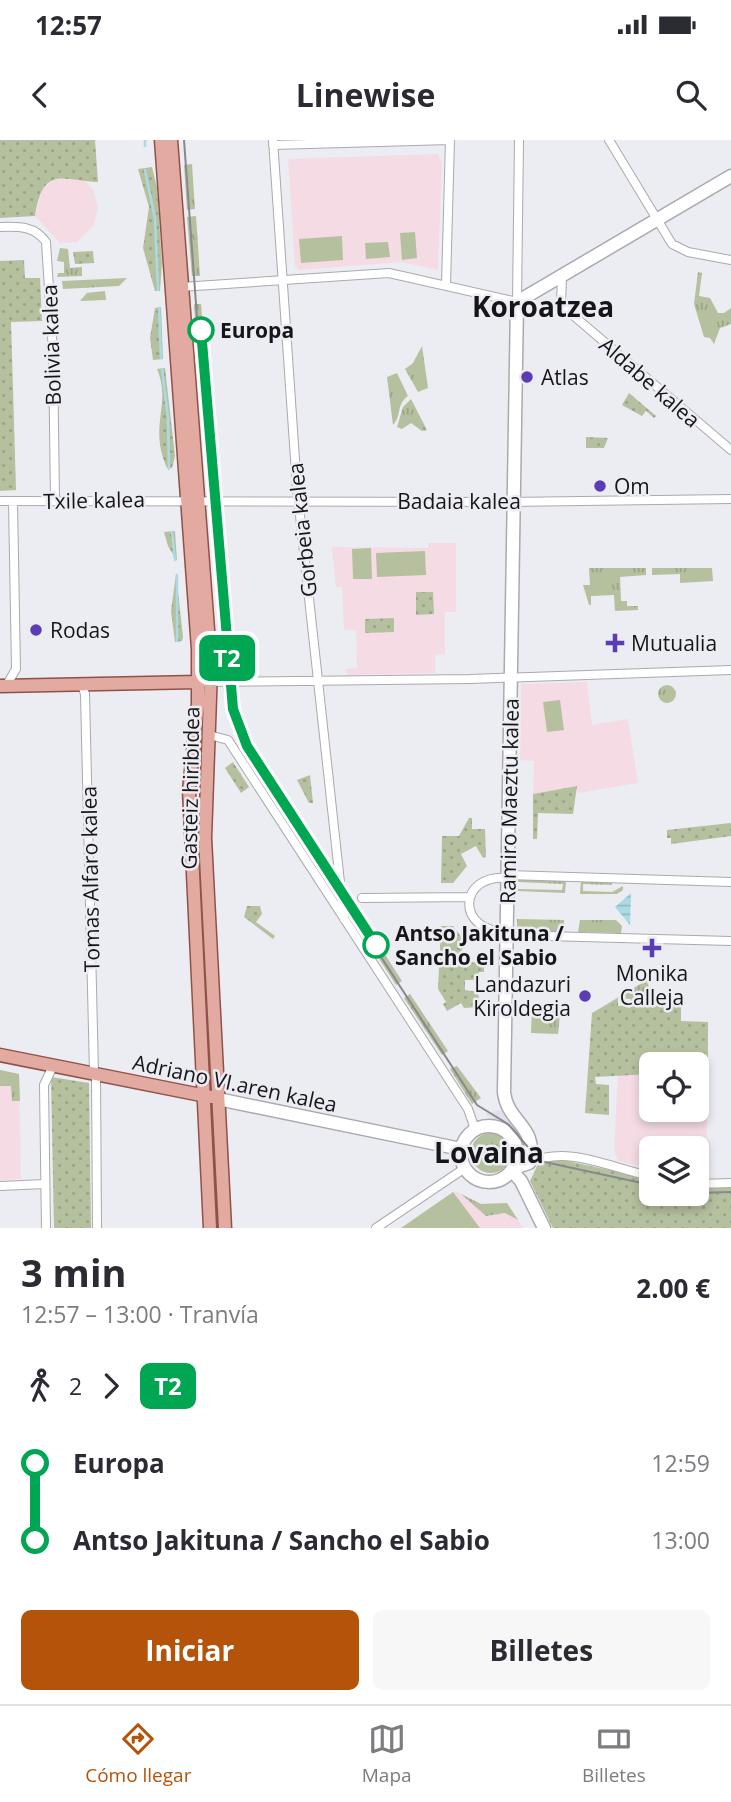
<!DOCTYPE html>
<html lang="es">
<meta charset="utf-8">
<style>
:root{--surface:#fff;--page:#f7f7f7;--text:#2b2b33;--muted:#7c7c81;--line:#e1e1e2;--accent:#b45309}
body{margin:0;font-family:"Open Sans",sans-serif;background:var(--page);color:var(--text);height:100vh;display:flex;flex-direction:column;font-size:26px;white-space:nowrap}
*{box-sizing:border-box;margin:0}
p{font-size:23px;color:var(--muted)}
.icon{flex:none;width:38px;height:38px;fill:none;stroke:currentColor;stroke-width:2;stroke-linecap:round;stroke-linejoin:round}
.map{position:relative;height:1088px;overflow:hidden}
.drawer{display:flex;flex-direction:column;background:var(--surface);flex:1}
.drawer>*{flex:none}
.badge{padding:0 14px;border-radius:10px;font-size:24px;line-height:46px}
.tools{position:absolute;left:639px;top:912px;display:grid;gap:14px}
.tools a{display:grid;place-items:center;width:70px;height:70px;border-radius:10px;background:var(--surface);box-shadow:0 4px 10px #0003;font-size:35px}
.map>.badge{position:absolute;translate:-50% -50%;box-shadow:0 0 0 4px #fff}
.legs{display:flex;align-items:center;gap:10px;height:77px;padding:0 21px;font-size:23px}
.legs p{margin-inline-start:auto}
.overview{display:flex;align-items:center;justify-content:space-between;height:119px;padding:0 21px}
h1{font-size:38px;font-weight:700;line-height:52px}
.button{display:flex;gap:14px;margin-top:auto;padding:14px 21px}
.button a{flex:1;height:80px;border-radius:10px;background:var(--accent);color:#fff;font-size:28px;font-weight:700;line-height:80px;text-align:center}
.button a+a{background:var(--page);color:var(--text)}
ul{padding:0 21px;list-style:none}
li{display:flex;align-items:center;gap:24px;height:77px;font-size:26px}
li i{display:grid;place-items:center;width:10px;height:100%;margin:0 9px;background:currentColor}
li i::after{content:'';width:18px;height:18px;margin:-9px;border:5px solid;border-radius:50%;background:var(--surface)}
li p{margin-inline-start:auto}
li:first-child i{background:linear-gradient(#0000 50%,currentColor 0)}
li:last-child i{background:linear-gradient(currentColor 50%,#0000 0)}
.status{display:flex;justify-content:space-between;align-items:center;height:49px;padding:0 35px;background:var(--surface);direction:ltr}
.status svg{height:19px;fill:currentColor}
header{display:flex;justify-content:space-between;align-items:center;height:91px;padding:0 21px;background:var(--surface);font-size:32px;font-weight:700}
.dock{display:flex;justify-content:space-around;align-items:center;height:98px;border-top:2px solid var(--line);background:var(--surface);font-size:19px;color:var(--muted)}
.dock a{display:grid;justify-items:center;gap:4px}
.dock .on{color:var(--accent)}
.map>svg:first-child{display:block}
</style>
<div class="status"><b>12:57</b><svg viewBox="0 0 49 12"><path d="M0 12V9h3v3zM5 12V6h3v6zM10 12V3h3v9zM15 12V0h3v12zM26 1h20v11H26zM47 4h2v5h-2z"/></svg></div>
<header><svg class="icon" aria-label="back" viewBox="0 0 24 24"><path d="M15 5l-7 7 7 7"/></svg>Linewise<svg class="icon" aria-label="search" viewBox="0 0 24 24"><circle cx="10" cy="10" r="6"/><path d="M15 15l6 6"/></svg></header>
<div class="map">
<svg width="731" height="1088" viewBox="0 0 731 1088">
<defs>
<pattern id="grass-tufts" width="24" height="20" patternUnits="userSpaceOnUse" patternTransform="scale(1.75)"><rect width="24" height="20" fill="#b5c09e"/><path d="M3 7l-1-3M5 7V3M7 7l1-3M15 17l-1-3M17 17v-4M19 17l1-3" fill="none" stroke="#9ba487"/></pattern>
<pattern id="park-dots" width="8" height="8" patternUnits="userSpaceOnUse" patternTransform="scale(1.75)"><rect width="8" height="8" fill="#b5c09e"/><path d="M2 2h.1M6 6h.1" fill="none" stroke="#9ba487" stroke-width="1.8" stroke-linecap="round"/></pattern>
<pattern id="water-rules" width="6" height="5" patternUnits="userSpaceOnUse" patternTransform="scale(1.75)"><rect width="6" height="5" fill="#aadbe5"/><path d="M0 2.5h6" fill="none" stroke="#92bbc4"/></pattern>
</defs>
<rect width="100%" height="100%" fill="#ececf3"/>
<path fill="#e0e0ee" d="M500 970 521 986 527 1013 510 989 485 974Z"/>
<path fill="#f5dce4" d="M438 14 442 23 438 130 402 122 299 130 295 126 288 19Z
M62 37H75L86 42 93 50 98 67 94 85 77 102 60 103 35 76 42 50 51 41Z
M428 403H456V472H445V514L435 515V533L347 535 346 529 357 528 356 490H344L342 447H336L332 407 428 408Z
M587 542 592 585 628 579 638 643 578 653 576 646 533 654 534 621 520 620 521 544Z
M0 930 19 934 21 1039 0 1040Z
M618 934H651V970H696L697 934H707V1000L710 1001V1018L704 1038H697L696 1008H651V1029L618 1021 614 1011Z
M456 1051 481 1064 507 1063 523 1088H401Z"/>
<path fill="url(#grass-tufts)" d="M192 24 195 69 187 70 184 25Z
M196 76 200 136H192L187 77Z
M60 108 68 109 70 128 82 127V136L57 137 58 133H64V122L57 121Z
M698 132 702 133 699 156 710 158 718 173H724L731 168V184L720 188 714 204 710 198 704 197 694 164Z
M127 138 119 146 63 149 62 141Z
M105 151 106 160 80 161 87 153Z
M194 164H201L206 228 198 229Z
M422 206 428 248 418 252 405 229 413 223Z
M397 233 408 256C396 264 402 276 393 285L387 237Z
M207 238 211 285 203 286 199 239Z
M411 259 427 290 422 291 411 283 402 289 397 287 403 267Z
M213 291 215 324 206 325 204 292Z
M220 389 224 451 216 452 211 390Z
M589 428H646V435L620 437 621 461H627V466H638V470L615 471 614 455 591 456V465H589L583 445H590Z
M652 428H712L713 441 680 443V434L652 435Z
M225 458 229 510 220 512 217 459Z
M658 554a9 9 0 1 1 18 0a9 9 0 1 1-18 0Z
M256 615 278 649 271 654 249 619Z
M287 663 324 721 317 726 280 667Z
M518 739 566 741 565 753 518 751V749L562 750 563 744 518 742Z
M581 741 612 742V745L583 744V751L612 752 623 746V750L617 754H580Z
M517 779 564 780V792L517 791Z
M580 780H616L622 786 621 793 578 792Z
M364 782 402 841 396 845 358 786Z
M647 840 654 866H631V859L618 858V866H604Z
M410 854 448 911 442 915 404 858Z
M532 866H555L560 874 558 894 531 893Z
M457 926 481 958 472 964 450 929Z
M0 930 19 934 20 961H12L11 946H0Z
M471 1013a20 20 0 1 1 40 0a20 20 0 1 1-40 0Z
M461 1054 481 1064 507 1063 518 1080 505 1073 486 1076Z"/>
<path fill="url(#park-dots)" d="M0 0H95L98 42C63 41 43 24 35 76L0 78Z
M152 27 157 48 162 123 160 151H155L143 108 149 67 138 29Z
M93 111 94 123 75 124 73 112Z
M24 120 25 138H40L42 181 11 182 16 350 0 351V121Z
M161 167 163 219 153 220 150 198 155 168Z
M165 228 175 316 172 328H167C148 286 172 265 157 229Z
M629 253 656 276 654 278 646 271 642 276 622 265Z
M586 297 608 298 604 308H586Z
M175 391 177 421 168 406 164 392Z
M176 434 183 497 182 501 175 502 171 471Z
M416 452H433L434 474 416 475Z
M394 478V492L365 493V479Z
M233 622 249 647 241 653 225 628Z
M310 635 313 663H309L297 640Z
M577 646 573 674 538 673 537 699H533V654Z
M469 678H472V689H485L486 717 483 718 476 706 461 714 467 726 453 743H441L442 696H459Z
M731 683V696L671 704V698H667V690Z
M247 766H260L262 774 256 782 275 796 273 799 244 777Z
M441 786H453L466 803 459 815 474 823 481 811 484 812V832H479L477 840H465V850L478 852 480 867 464 868 461 863 447 871 443 864 446 862 438 849Z
M681 865V881L708 882V921L704 922 703 934H697L696 924H651V934L595 937 596 944 609 945V975L585 973 592 873 604 866Z
M51 937 89 943 91 1088H54Z
M549 1017 651 1039V1054H696L697 1047 731 1045V1088H553L530 1041 538 1024Z"/>
<path fill="#b5c09e" d="M415 92 417 118 402 120 400 93Z
M342 96 343 120 301 123 299 99Z
M388 102 390 117 366 119 365 103Z
M371 408 372 439H353L352 409Z
M425 411 426 435 377 437 376 413Z
M560 560 564 590 547 592 543 562Z
M649 959 651 970H696L697 959H700L701 981 649 982Z
M453 1052 480 1088H401Z"/>
<path fill="url(#water-rules)" d="M631 753 630 785 615 767Z"/>
<g fill="none" stroke-linecap="round" stroke-linejoin="round">
<path stroke="#aadbe5" stroke-width="2.5" d="M145 6V0
M145 30 155 79 158 150
M159 168 161 218
M162 229 168 278 169 329
M172 392 175 420
M177 501V435"/>
<defs>
<path id="minor" d="M273 0 297 348 344 779
M609 0 672 104 688 112 731 120
M273 5 450 0
M0 87C18 86 35 86 46 102L53 211 55 360
M562 135 561 165 731 310
M446 145 450 0
M181 147 389 133 517 162 519 0
M0 361 505 362 731 359
M206 542 470 539 731 530
M82 545 85 554 94 933
M6 546 16 529 13 361
M209 595 228 600 468 969 475 989
M508 735 731 742
M362 758 470 757
M507 792C455 792 458 733 508 738
M507 795 731 801
M96 934 97 1088
M529 1023C568 1004 612 1029 651 1036
M696 1044 731 1043
M0 1046 45 1044
M46 1088 44 945 53 926
M376 1088 465 1028"/>
<path id="secondary" d="M218 959 461 1009
M461 1014a28 28 0 1 1 56 0a28 28 0 1 1-56 0Z
M514 1028 529 1023C539 986 507 983 504 952L517 162 731 36
M512 1031 521 1041 544 1088"/>
<path id="primary" d="M161 0 198 509V563L189 650 210 1088
M171 0 211 529 205 698 225 1088
M0 546 198 542
M0 915 211 957"/>
</defs>
<use href="#minor" stroke="#a9a9b0" stroke-width="10"/>
<use href="#secondary" stroke="#a9a9b0" stroke-width="15"/>
<use href="#primary" stroke="#8e5248" stroke-width="15"/>
<use href="#minor" stroke="#fff" stroke-width="8"/>
<use href="#secondary" stroke="#fff" stroke-width="12"/>
<use href="#primary" stroke="#e2aaa1" stroke-width="12"/>
<path stroke="#88888d" stroke-width="2" d="M184 0 224 547 228 569 237 595 477 965 508 984 540 1021 651 1045
M696 1053 731 1052"/>
</g>
<g fill="none" stroke-linecap="round" stroke-linejoin="round">
<defs>
<path id="line-1" d="M201 190 233 569 247 606 376 805"/>
</defs>
<use href="#line-1" stroke="#fff" stroke-width="16"/>
<use href="#line-1" stroke="#00a651" stroke-width="10"/>
</g>
<g fill="#fff" stroke="#00a651" stroke-width="3.5">
<circle cx="201" cy="190" r="12"/>
<circle cx="376" cy="805" r="12"/>
</g>
<g fill="#5a3cb4" stroke="#ececf3" stroke-width="2.5">
<circle cx="527" cy="237" r="7"/>
<circle cx="600" cy="346" r="7"/>
<circle cx="36" cy="490" r="7"/>
<path d="M611.5 492.5h7v7h7v7h-7v7h-7v-7h-7v-7h7z"/>
<path d="M648.5 797.5h7v7h7v7h-7v7h-7v-7h-7v-7h7z"/>
<circle cx="585" cy="856" r="7"/>
</g>
<g text-anchor="middle" dominant-baseline="central" stroke-width="5" stroke-linejoin="round" paint-order="stroke">
<g font-size="21" font-weight="bold" fill="#161618" stroke="#ececf3" text-anchor="start">
<text x="220" y="190">Europa</text>
<text x="395" y="793">Antso Jakituna /<tspan x="395" dy="24">Sancho el Sabio</tspan></text>
</g>
<g font-size="21" fill="#161618" stroke="#ececf3">
<text transform="translate(51 205) rotate(-92)">Bolivia kalea</text>
<text transform="translate(650 242) rotate(41)">Aldabe kalea</text>
<text transform="translate(94 360) rotate(-1)">Txile kalea</text>
<text x="459" y="361">Badaia kalea</text>
<text transform="translate(302 390) rotate(-96)">Gorbeia kalea</text>
<text transform="translate(190 648) rotate(-89)">Gasteiz hiribidea</text>
<text transform="translate(509 661) rotate(-89)">Ramiro Maeztu kalea</text>
<text transform="translate(90 739) rotate(-91)">Tomas Alfaro kalea</text>
<text transform="translate(235 943) rotate(12)">Adriano VI.aren kalea</text>
</g>
<g font-size="21" fill="#161618" stroke="#ececf3" text-anchor="start">
<text x="541" y="237">Atlas</text>
<text x="614" y="346">Om</text>
<text x="50" y="490">Rodas</text>
<text x="631" y="503">Mutualia</text>
<text x="652" y="833" text-anchor="middle">Monika<tspan x="652" dy="24">Calleja</tspan></text>
<text x="571" y="844" text-anchor="end">Landazuri<tspan x="571" dy="24">Kiroldegia</tspan></text>
</g>
<g font-size="28" font-weight="bold" fill="#161618" stroke="#ececf3">
<text x="543" y="166">Koroatzea</text>
<text x="489" y="1012">Lovaina</text>
</g>
</g>
</svg>
<div class="tools">
<a><svg class="icon" aria-label="locate" viewBox="0 0 24 24"><circle cx="12" cy="12" r="6"/><path d="M12 2v4M12 18v4M2 12h4M18 12h4"/></svg></a>
<a><svg class="icon" aria-label="layers" viewBox="0 0 24 24"><path d="M12 4l9 5-9 5-9-5zM3 14l9 5 9-5"/></svg></a>
</div>
<b class="badge" style="left:227px;top:518px;background:#00a651;color:#fff">T2</b>
</div>
<section class="drawer">
<div class="overview"><div><h1>3 min</h1><p>12:57 – 13:00 · Tranvía</p></div><b>2.00 €</b></div>
<div class="legs"><svg class="icon" aria-label="walk" viewBox="0 0 24 24"><circle cx="13" cy="4" r="2"/><path d="M13 8l-2 6 4 7M11 14l-3 7M7 12l3-4h3l4 4"/></svg>2<svg class="icon" aria-label="forward" viewBox="0 0 24 24"><path d="M9 5l7 7-7 7"/></svg><b class="badge" style="background:#00a651;color:#fff">T2</b></div>
<ul>
<li><i style="color:#00a651"></i><b>Europa</b><p>12:59</p></li>
<li><i style="color:#00a651"></i><b>Antso Jakituna / Sancho el Sabio</b><p>13:00</p></li>
</ul>
<div class="button"><a>Iniciar</a><a>Billetes</a></div>
</section>
<nav class="dock">
<a class="on"><svg class="icon" aria-label="directions" viewBox="0 0 24 24"><path d="M12 3l9 9-9 9-9-9zM9 14v-3h6M13 9l2 2-2 2"/></svg>Cómo llegar</a>
<a><svg class="icon" aria-label="map" viewBox="0 0 24 24"><path d="M3 6l6-2 6 2 6-2v14l-6 2-6-2-6 2zM9 4v14M15 6v14"/></svg>Mapa</a>
<a><svg class="icon" aria-label="tickets" viewBox="0 0 24 24"><path d="M3 7h18v10H3zM15 7v10"/></svg>Billetes</a>
</nav>
